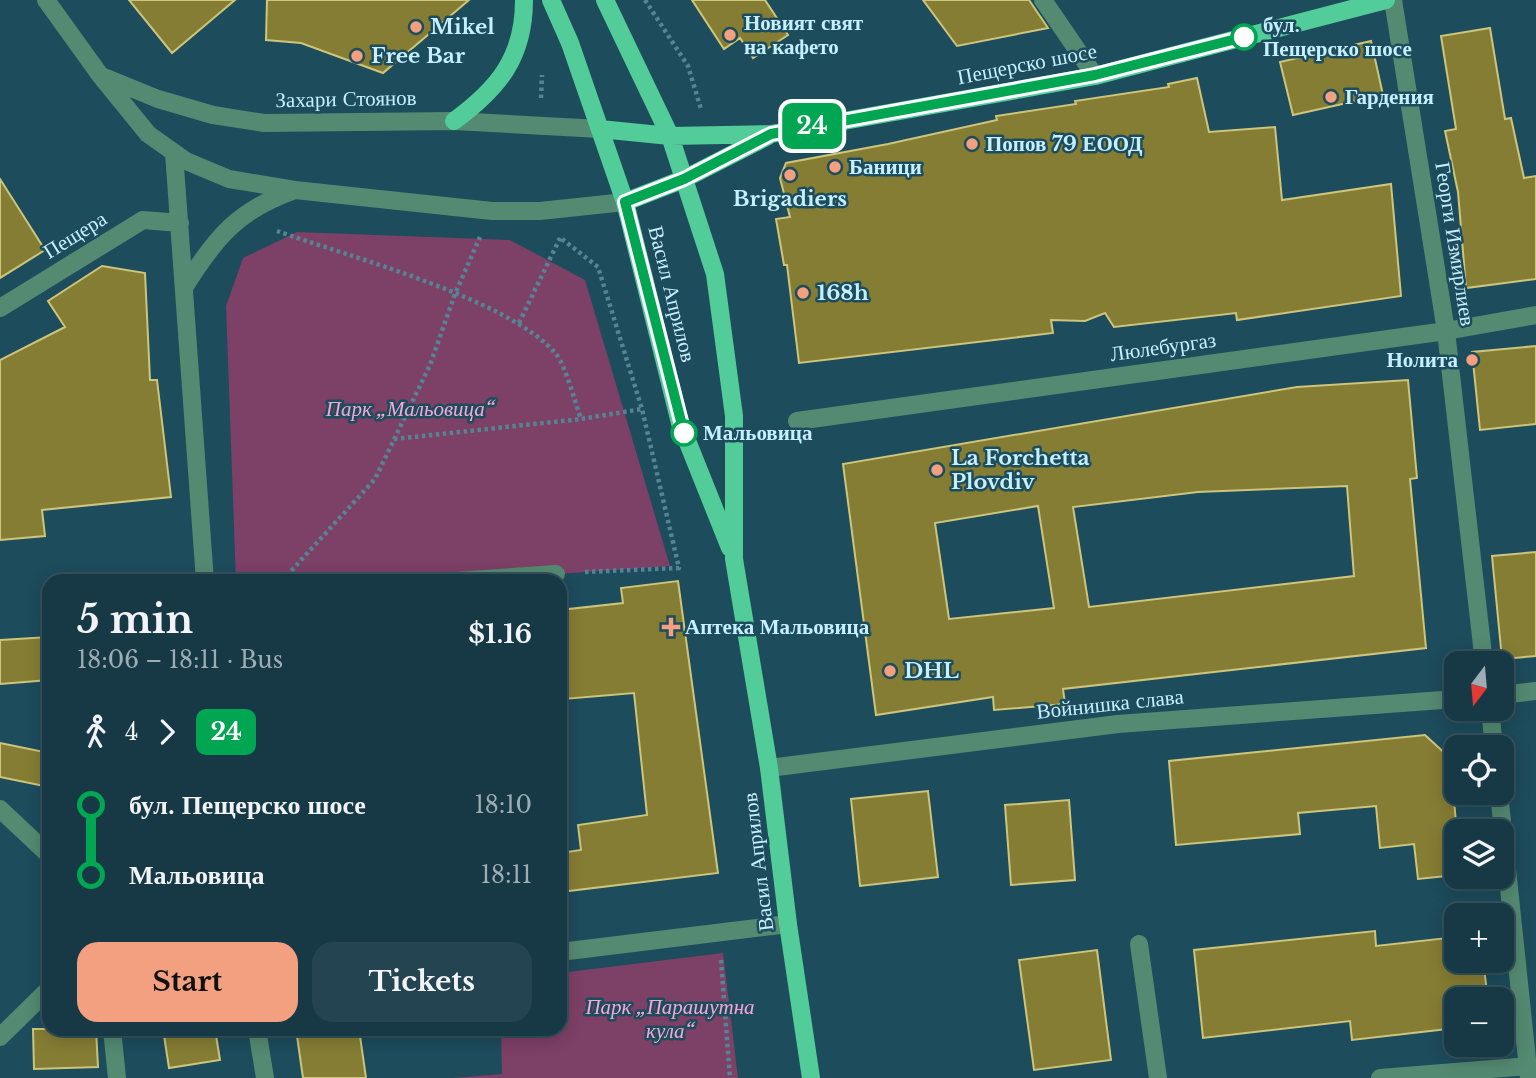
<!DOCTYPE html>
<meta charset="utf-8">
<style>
:root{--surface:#163945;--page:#234450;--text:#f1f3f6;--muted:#9eacb3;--line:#35535e;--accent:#f2a07f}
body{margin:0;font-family:"Libre Baskerville",serif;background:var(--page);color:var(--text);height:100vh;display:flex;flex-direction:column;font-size:26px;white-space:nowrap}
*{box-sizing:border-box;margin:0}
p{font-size:23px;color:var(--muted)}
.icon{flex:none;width:38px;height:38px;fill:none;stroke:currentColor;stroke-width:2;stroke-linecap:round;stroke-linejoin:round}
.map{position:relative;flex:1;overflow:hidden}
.side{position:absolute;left:42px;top:574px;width:525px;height:462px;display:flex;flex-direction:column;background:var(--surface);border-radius:21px;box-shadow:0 4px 18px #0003,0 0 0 2px var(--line)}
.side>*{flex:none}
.badge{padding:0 14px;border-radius:10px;font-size:24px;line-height:46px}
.needle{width:46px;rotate:196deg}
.fabs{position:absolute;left:1444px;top:651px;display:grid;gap:14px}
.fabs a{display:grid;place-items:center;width:70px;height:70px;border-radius:14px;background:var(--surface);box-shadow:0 4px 18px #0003,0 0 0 2px var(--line);font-size:35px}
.map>.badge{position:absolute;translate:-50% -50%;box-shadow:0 0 0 4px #fff}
.legs{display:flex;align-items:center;gap:10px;height:77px;padding:0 35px;font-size:23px}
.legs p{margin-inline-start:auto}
.headline{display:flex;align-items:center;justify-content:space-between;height:119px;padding:0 35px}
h1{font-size:38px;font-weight:700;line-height:52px}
.cta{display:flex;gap:14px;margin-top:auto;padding:14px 35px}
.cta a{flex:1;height:80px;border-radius:21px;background:var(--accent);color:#111;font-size:28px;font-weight:700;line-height:80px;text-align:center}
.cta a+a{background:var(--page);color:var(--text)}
ul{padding:0 35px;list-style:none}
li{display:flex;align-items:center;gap:24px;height:70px;font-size:26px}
li i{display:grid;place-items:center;width:10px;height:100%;margin:0 9px;background:currentColor}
li i::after{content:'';width:18px;height:18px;margin:-9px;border:5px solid;border-radius:50%;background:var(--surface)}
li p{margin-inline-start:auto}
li:first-child i{background:linear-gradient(#0000 50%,currentColor 0)}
li:last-child i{background:linear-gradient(currentColor 50%,#0000 0)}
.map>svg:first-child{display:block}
</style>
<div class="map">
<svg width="1536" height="1078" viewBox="0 0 1536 1078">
<rect width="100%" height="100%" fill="#1d4c5c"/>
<path fill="#7d4067" d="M297 232 510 240 585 280 670 566 457 581H236L226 306 243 258Z
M723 953 738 1078H453L502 1074 501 1029H560V973Z"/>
<path fill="#867d34" stroke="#cdc57b" stroke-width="2" fill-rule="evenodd" d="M129 0H235L172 53Z
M267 0H469L383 73 301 43 266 40Z
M692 0H765L788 35 753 58 740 38 724 49Z
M923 0H1029L1048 28 957 46Z
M1490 28 1505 119 1511 118 1524 178 1536 176V279L1466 288 1458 192 1445 131 1456 129 1441 36Z
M1371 41 1383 95 1293 115 1280 62Z
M1197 78 1209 132 1275 127 1282 200 1391 184 1401 296 1237 320 1236 313 1114 327 1105 313 1085 321 1051 320 1053 333 799 363 787 265H784L776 219 790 217 780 178 786 163 888 144 997 120 996 116 1076 104 1075 101 1169 87 1168 84Z
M0 179 45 250 0 278Z
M102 266 145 273 150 380H157L171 497 42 510 45 536 0 540V360L65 327 48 301Z
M1536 346V424L1480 430 1472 352Z
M1408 380 1417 478 1410 479 1426 648 1063 689 1065 704 994 710 993 697 876 715 843 464 1297 387ZM1347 486 1354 576 1089 607 1073 507 1198 492ZM1038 506 1054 608 949 619 935 523Z
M1536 552V656L1502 659 1492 556Z
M678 581 718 873 560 892V853L581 850 578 825 647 815 634 693 564 699 560 610 623 603 621 588Z
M49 637V680L0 684V640Z
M1425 735 1450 758 1456 822V875L1418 879 1414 844 1380 848 1376 806 1298 813 1300 834 1176 845 1169 761Z
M0 743 49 753V787L0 777Z
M928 791 938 877 860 886 851 799Z
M1069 800 1075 880 1011 885 1005 805Z
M1375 931 1376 946 1456 937V961H1483L1488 999H1456V1028L1352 1040 1350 1021 1203 1038 1194 950Z
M1097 950 1111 1060 1034 1070 1019 960Z
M33 1029H96L98 1067 34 1069Z
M163 1029H215L220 1060 169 1068Z
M296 1029H359L366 1078H303Z"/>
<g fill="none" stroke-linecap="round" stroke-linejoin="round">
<path stroke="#578494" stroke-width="4.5" stroke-dasharray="3.5 3.5" stroke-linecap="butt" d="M645 0 688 66 701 109
M541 98 542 75
M277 231C347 256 510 299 556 354 566 367 575 402 581 419L642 409 679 568 583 572
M562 239 598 267 642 409
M519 323 560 238
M394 439 581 419
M282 581 375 479 430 365 455 294 480 237
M721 960 730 1078"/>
<path stroke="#548a71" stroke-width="18" d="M46 0 100 75 148 134 186 161 229 179 295 190 492 211H540L625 202
M1043 0 1095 76
M1393 0 1446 331 1484 663
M104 77 158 99 213 115 264 123 454 121 600 129
M174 153 205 581
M185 286C216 237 238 210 295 190
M0 308 143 220 180 223
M797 421 1446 331 1536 315
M456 581 556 574
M1502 695 1536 691
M1490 709 1494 747
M769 768 1118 724 1456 699
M1499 793 1529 1078
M0 809 49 855
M1139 944 1158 1078
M560 952 788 924
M112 1029 117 1078
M257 1029 265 1078
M0 1037 49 989
M1380 1078 1528 1066"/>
<path stroke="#52cc99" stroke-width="18" d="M551 0 570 43 625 202 680 423 730 548
M605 0 670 136 715 274 734 416V559L769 768 788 924 811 1078
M454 121C499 88 524 57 524 0
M600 129 670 136 771 134 1095 76 1386 0
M625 202 684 179 768 136"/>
</g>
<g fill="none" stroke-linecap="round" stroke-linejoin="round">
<defs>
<path id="line-1" d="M684 433 625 202 684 179 771 134 1095 75 1244 37"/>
</defs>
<use href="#line-1" stroke="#fff" stroke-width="16"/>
<use href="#line-1" stroke="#00a651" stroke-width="10"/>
</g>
<g fill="#f2a07f" stroke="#1d4c5c" stroke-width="2.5">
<circle cx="416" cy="27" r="7"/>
<circle cx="730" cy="35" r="7"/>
<circle cx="357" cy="56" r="7"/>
<circle cx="1331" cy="97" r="7"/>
<circle cx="972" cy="144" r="7"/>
<circle cx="835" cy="167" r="7"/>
<circle cx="790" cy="175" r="7"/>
<circle cx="803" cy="293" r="7"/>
<circle cx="1472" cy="360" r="7"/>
<circle cx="937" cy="470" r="7"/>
<path d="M667.5 616.5h7v7h7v7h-7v7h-7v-7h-7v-7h7z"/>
<circle cx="890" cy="671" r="7"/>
</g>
<g fill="#fff" stroke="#00a651" stroke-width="3.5">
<circle cx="1244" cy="37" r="12"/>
<circle cx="684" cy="433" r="12"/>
</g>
<g text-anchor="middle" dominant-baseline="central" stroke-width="5" stroke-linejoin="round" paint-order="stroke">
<g font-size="21" font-weight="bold" fill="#c6efff" stroke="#1d4c5c" text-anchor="start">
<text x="744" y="23">Новият свят<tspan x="744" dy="24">на кафето</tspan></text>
<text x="430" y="27">Mikel</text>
<text x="371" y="56">Free Bar</text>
<text x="1345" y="97">Гардения</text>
<text x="986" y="144">Попов 79 ЕООД</text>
<text x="849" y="167">Баници</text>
<text x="790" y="199" text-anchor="middle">Brigadiers</text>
<text x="817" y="293">168h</text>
<text x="1458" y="360" text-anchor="end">Нолита</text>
<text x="951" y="458">La Forchetta<tspan x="951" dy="24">Plovdiv</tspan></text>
<text x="685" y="627">Аптека Мальовица</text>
<text x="904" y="671">DHL</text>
</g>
<g font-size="21" font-weight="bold" fill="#c6efff" stroke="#1d4c5c" text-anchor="start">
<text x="1263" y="25">бул.<tspan x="1263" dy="24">Пещерско шосе</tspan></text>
<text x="703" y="433">Мальовица</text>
</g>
<g font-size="21" fill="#c6efff" stroke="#1d4c5c">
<text transform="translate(1027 64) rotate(-11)">Пещерско шосе</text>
<text transform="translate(346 99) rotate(-1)">Захари Стоянов</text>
<text transform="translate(75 235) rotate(-32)">Пещера</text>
<text transform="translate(1455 244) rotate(81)">Георги Измирлиев</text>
<text transform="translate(672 294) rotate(76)">Васил Априлов</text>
<text transform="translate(1163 347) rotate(-8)">Люлебургаз</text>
<text transform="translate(1110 704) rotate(-6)">Войнишка слава</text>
<text transform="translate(758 862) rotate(-97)">Васил Априлов</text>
</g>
<g font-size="21" font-style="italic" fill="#f6a7d7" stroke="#1d4c5c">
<text x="410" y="409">Парк „Мальовица“</text>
<text x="670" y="1007">Парк „Парашутна<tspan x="670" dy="24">кула“</tspan></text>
</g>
</g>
</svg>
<div class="fabs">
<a><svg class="needle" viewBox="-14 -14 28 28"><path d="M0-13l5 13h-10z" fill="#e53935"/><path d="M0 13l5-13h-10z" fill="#9eacb3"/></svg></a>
<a><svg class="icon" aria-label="locate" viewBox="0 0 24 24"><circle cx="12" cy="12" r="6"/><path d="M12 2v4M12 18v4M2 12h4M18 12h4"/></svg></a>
<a><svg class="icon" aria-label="layers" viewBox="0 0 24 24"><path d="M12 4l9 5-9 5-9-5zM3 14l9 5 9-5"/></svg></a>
<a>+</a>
<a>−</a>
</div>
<b class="badge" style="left:812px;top:126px;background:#00a651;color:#fff">24</b>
<section class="side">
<div class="headline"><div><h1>5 min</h1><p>18:06 – 18:11 · Bus</p></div><b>$1.16</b></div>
<div class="legs"><svg class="icon" aria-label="walk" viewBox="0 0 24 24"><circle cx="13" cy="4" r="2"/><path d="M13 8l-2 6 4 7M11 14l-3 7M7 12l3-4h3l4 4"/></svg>4<svg class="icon" aria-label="forward" viewBox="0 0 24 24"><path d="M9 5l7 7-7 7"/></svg><b class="badge" style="background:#00a651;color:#fff">24</b></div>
<ul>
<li><i style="color:#00a651"></i><b>бул. Пещерско шосе</b><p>18:10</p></li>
<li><i style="color:#00a651"></i><b>Мальовица</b><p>18:11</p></li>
</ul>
<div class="cta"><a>Start</a><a>Tickets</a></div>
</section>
</div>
